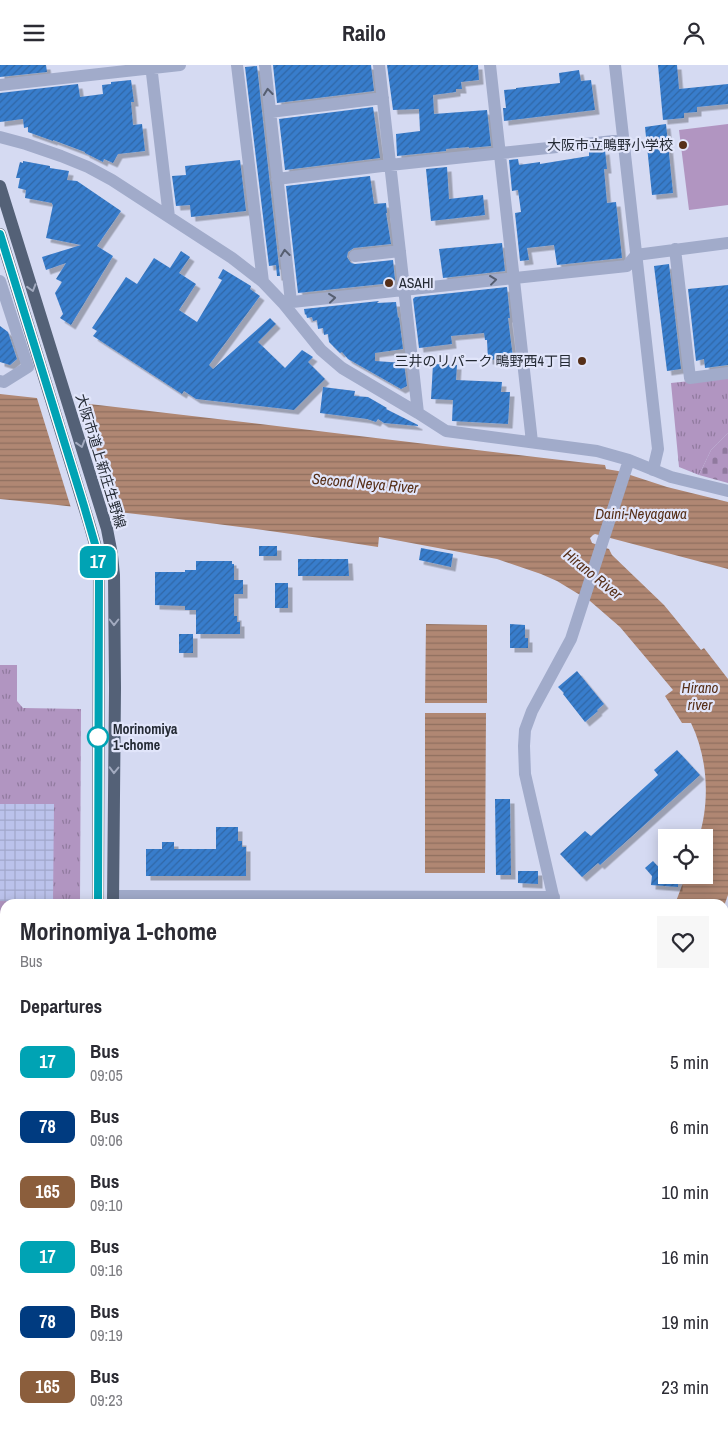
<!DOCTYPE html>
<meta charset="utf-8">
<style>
:root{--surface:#fff;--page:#f7f7f7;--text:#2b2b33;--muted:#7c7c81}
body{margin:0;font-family:"Archivo Narrow","Noto Sans JP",sans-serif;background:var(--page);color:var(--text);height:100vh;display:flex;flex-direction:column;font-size:19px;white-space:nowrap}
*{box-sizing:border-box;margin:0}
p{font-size:16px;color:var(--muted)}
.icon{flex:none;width:28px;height:28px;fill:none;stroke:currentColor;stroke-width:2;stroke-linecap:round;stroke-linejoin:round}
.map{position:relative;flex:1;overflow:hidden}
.details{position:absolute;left:0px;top:834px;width:729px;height:531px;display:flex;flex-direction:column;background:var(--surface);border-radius:15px 15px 0 0;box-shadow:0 2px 12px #0003}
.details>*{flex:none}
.badge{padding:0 10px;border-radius:8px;font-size:18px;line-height:32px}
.tools{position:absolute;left:658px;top:764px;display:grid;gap:10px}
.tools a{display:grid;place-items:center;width:55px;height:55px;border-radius:0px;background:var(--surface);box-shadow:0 2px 12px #0003;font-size:25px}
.map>.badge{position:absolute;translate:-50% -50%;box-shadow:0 0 0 2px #fff}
h2{padding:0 20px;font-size:19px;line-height:45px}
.round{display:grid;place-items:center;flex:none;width:52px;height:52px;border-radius:0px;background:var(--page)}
.head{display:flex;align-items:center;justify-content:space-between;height:85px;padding:0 20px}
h1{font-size:24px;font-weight:700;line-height:38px}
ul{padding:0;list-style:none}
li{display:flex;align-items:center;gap:15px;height:65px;padding:0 20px}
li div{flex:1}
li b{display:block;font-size:19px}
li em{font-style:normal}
li .badge{min-width:55px;font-weight:700;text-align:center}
header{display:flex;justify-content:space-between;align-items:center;height:65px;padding:0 20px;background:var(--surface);font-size:22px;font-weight:700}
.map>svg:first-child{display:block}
</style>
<header><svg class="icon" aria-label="menu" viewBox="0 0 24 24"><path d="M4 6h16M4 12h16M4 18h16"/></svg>Railo<svg class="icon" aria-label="person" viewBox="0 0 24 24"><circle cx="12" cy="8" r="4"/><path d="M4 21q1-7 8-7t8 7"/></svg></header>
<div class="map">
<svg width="728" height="1364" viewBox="0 0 728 1364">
<defs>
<pattern id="cemetery-stones" width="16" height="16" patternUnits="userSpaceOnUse" patternTransform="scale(1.25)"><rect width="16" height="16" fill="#b195c1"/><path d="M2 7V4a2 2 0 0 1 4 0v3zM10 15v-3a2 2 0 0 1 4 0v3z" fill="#907a9e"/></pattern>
<pattern id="park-tufts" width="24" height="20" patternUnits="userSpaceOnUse" patternTransform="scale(1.25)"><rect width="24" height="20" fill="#b195c1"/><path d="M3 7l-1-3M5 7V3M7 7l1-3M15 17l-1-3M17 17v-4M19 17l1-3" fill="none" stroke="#907a9e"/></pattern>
<pattern id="plaza-grid" width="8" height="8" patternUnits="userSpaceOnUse" patternTransform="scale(1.25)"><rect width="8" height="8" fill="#bbc2eb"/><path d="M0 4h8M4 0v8" fill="none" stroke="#a1a7ca"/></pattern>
<pattern id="water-rules" width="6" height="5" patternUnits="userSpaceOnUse" patternTransform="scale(1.25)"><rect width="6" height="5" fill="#b08773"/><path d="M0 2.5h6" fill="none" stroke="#8f6f5f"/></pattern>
<pattern id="building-hatch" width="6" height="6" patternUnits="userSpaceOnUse" patternTransform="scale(1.25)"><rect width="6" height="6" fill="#397dcc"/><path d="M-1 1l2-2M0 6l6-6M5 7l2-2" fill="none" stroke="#3067a6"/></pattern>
<filter id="shadow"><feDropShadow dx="4.5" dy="4.5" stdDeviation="0" flood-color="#0004"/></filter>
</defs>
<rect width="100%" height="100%" fill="#d5daf2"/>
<path fill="url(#cemetery-stones)" d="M728 368V418L699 410 711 385Z"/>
<path fill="url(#park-tufts)" d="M728 312V368L711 385 699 410 679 402 671 318Z
M0 600H17V636L23 643 81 644 80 839H5V1198H0Z"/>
<path fill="#b195c1" d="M728 59V140L689 145 679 65Z"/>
<path fill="url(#plaza-grid)" d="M0 739H54L53 837 0 836Z"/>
<path fill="url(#water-rules)" d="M0 329C202 351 403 377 605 400L606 404 618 406 667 422 728 437V504L595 469 593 470 590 473 592 478 609 484 612 490 664 540 701 585 704 583 728 614V830L724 841V839H675L686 810H704V772H699C710 736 708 693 691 658H682L665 631 673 625 620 562 590 536 557 516 541 509 497 494 379 472 378 482C252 462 126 447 0 434Z
M426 559 487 560V638H425Z
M425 648H486L485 808H425Z
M511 1360H560L558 1364H509Z"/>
<path fill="#d5daf2" d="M36 330 81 335 117 449 69 444 71 443Z"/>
<path fill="url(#building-hatch)" filter="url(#shadow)" d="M0 0H46L47 7 0 12Z
M273 0H371L374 26 277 38Z
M387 0H478L479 15 461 17 462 24H456V27L433 30 434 49 487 45 491 81 469 83V82L446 84V86L397 91 396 69 420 66 419 44 393 45Z
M658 0H677L679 24 728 19V39L697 42V47L684 48V53L663 55Z
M257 1 280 211H277L276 200 269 201 245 2Z
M579 5 581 16 591 15 595 45 504 56 503 43H506L504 25 516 24V23L560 18 559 8Z
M131 15 134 37H131L133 60 142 59 145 86 118 89 113 98 104 94 103 97 85 88V87L53 75V76L28 67V62L24 63 23 54 0 57V28L78 19 80 32 103 29 102 20 111 19V17Z
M373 42 380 93 285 105 279 54Z
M666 59 673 128 652 130 645 62Z
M605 85 607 104H604L607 138 616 137 622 193 557 200 554 180 527 183 529 195 520 196 515 148 521 147 518 125 512 126 509 95 518 94 519 100 540 97V99L589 91V87Z
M240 95 246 146 191 152 190 140 176 141 172 111 186 110 185 101Z
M23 96 50 101V103L69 106 67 115 77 116 121 146 97 181 113 191 71 260 60 253 63 249 55 228 62 217 56 214 66 198 46 205 42 192 81 180 46 173 53 140 52 139V138L25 133 26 125 18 123 20 113H16L20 97 23 98Z
M447 102 449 134 483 130 485 150 431 156 426 104Z
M370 111 374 139 386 138 387 148H386L391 179 354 183 348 187 347 192 351 198 355 199 393 195 395 215 392 218 298 228 286 121Z
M502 178 505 206 443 213 439 184Z
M181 186 190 192 179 208 196 219 179 245 197 257 222 215 218 213 223 204 251 221 250 224 260 231 209 300 213 304 270 253 276 259 258 277 285 303 302 285 313 292 308 297 325 314 294 345 196 334 184 326 182 329 93 271 97 266 92 263 126 212 137 219 154 193 170 203Z
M669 199 681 304 667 306 654 201Z
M728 220V300L705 303 704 294 696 296 688 224Z
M507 222 510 253H508L513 293 488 295 487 275H485L484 268 451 271 452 279 419 283 413 234 415 232Z
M379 236 377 238 396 237 398 253 399 252 403 284 375 288V296L404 298 407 321 401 324 348 294 342 287 340 288 329 277 328 269 324 270 323 263 318 264 317 255 313 256 312 252 307 253 306 249 305 250 304 244Z
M0 261 8 267 17 294 10 300 0 297Z
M433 299 457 300 456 315 502 317 501 327H510L508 359 452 356 453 335 431 334Z
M323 322 355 326 354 331 368 332 387 343 386 344 418 360V361L384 358 378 354 376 357 367 354 320 348Z
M259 481H277V491H259Z
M421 483 453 489 451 502 419 495Z
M298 494H348L349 511H298Z
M196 496H232V499H234V515H243V529H234V551H237V557H240V569H196V545H185V541L155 540V507H185V505H196Z
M275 518H288V543H275Z
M510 559 525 560V573H528V583H510Z
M179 569H193V588H179Z
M577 606 604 639 597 645 598 646 585 657 563 629 564 628 558 622Z
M677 685 700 710 600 800 598 798 582 812 560 789 585 766 591 771 658 710 654 705Z
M495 734H510L511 810H496Z
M216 762H238V776H242V782H246V811H146V784H162V777H174V784H216Z
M653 796 666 810H678V822L651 820 652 811 645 803Z
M518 806H538V819L518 818Z"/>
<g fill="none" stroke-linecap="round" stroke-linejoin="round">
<path stroke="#a1abca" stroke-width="12" d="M151 0 169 152
M237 0 263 217
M265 0 291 237
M379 0 418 348
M490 0 532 377
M615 0 658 384 653 405
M0 20 180 0
M270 47 383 33
M0 72 26 79 61 91 88 102 112 115 232 193 263 217 283 238 321 285 342 303 418 348 446 366 597 386 629 395 671 412 728 426
M277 114 390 100 623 75
M675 184 690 313 728 308
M355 191 400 186
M0 216 28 302 4 317 0 316
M283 238 627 201 636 190 728 178
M113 831 554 832
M555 839 525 709 524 681 525 665 532 646 571 574 629 395
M724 950 728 952
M724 999 728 990
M724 1020 728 1021
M724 1074 728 1075
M724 1119 728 1120
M724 1238 728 1233
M724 1339H728
M620 1360 630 1364
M407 1364 410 1360
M604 1364 605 1360
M683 1364 684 1360"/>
<path stroke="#546177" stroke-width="12" d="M0 121 107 464 112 490 114 510 115 623 113 839
M0 169 89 458 97 486 99 510 98 839
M97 1364V1360
M112 1364V1360"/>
</g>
<defs><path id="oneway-chevron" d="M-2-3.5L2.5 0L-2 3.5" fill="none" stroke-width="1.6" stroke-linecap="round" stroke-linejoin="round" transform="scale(1.25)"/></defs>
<g stroke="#565e70">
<use href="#oneway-chevron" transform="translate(268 27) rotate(-96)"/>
<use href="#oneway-chevron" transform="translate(285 188) rotate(-96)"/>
<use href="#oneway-chevron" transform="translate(493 215) rotate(-7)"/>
<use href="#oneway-chevron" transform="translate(332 233) rotate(-6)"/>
</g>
<g stroke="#a2aabf">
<use href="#oneway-chevron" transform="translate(32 223) rotate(73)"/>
<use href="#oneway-chevron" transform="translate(81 379) rotate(73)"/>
<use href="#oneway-chevron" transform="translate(114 557) rotate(90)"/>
<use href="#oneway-chevron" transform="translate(114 705) rotate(91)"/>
</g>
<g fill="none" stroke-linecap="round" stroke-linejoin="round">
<defs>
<path id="line" d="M0 169 84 441 97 486 99 510 98 839"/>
</defs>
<use href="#line" stroke="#fff" stroke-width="11"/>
<use href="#line" stroke="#00a3b4" stroke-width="8"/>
</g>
<g fill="#562f18" stroke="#e1e5fa" stroke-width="2">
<circle cx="683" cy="80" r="5"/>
<circle cx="389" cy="218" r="5"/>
<circle cx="582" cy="296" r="5"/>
</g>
<circle fill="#fff" stroke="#00a3b4" stroke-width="2.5" cx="98" cy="672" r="10"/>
<g text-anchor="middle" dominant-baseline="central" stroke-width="4.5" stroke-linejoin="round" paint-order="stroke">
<g font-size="14" fill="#242a34" stroke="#e1e5fa" text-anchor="end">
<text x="673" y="80">大阪市立鴫野小学校</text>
<text x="399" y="218" text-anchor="start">ASAHI</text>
<text x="572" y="296">三井のリパーク 鴫野西4丁目</text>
</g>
<g font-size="14" fill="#242a34" stroke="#e1e5fa">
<text transform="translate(101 396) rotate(73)">大阪市道上新庄生野線</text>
</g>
<g font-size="14" font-weight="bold" fill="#242a34" stroke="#e1e5fa" text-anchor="start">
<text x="113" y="664">Morinomiya<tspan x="113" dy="16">1-chome</tspan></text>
</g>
<g font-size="15" font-style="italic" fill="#562f18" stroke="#e1e5fa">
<text transform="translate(365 418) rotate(5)">Second Neya River</text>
<text x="641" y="448">Daini-Neyagawa</text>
<text transform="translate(593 509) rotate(39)">Hirano River</text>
<text x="700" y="622">Hirano<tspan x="700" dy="17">river</tspan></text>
</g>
</g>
</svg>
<div class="tools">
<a><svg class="icon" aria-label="locate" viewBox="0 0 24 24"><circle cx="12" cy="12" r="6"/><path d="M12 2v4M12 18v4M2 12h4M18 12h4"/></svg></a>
</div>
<b class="badge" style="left:98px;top:497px;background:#00a3b4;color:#fff">17</b>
<section class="details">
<div class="head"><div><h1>Morinomiya 1-chome</h1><p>Bus</p></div><a class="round"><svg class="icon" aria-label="heart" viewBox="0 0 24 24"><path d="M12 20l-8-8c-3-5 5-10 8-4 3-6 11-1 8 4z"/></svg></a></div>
<h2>Departures</h2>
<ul>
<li><span class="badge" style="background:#00a3b4;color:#fff">17</span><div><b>Bus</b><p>09:05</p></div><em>5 min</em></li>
<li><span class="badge" style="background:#003b80;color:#fff">78</span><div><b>Bus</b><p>09:06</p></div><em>6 min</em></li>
<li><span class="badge" style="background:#8b5e3c;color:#fff">165</span><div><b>Bus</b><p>09:10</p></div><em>10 min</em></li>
<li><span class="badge" style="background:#00a3b4;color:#fff">17</span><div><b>Bus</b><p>09:16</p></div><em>16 min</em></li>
<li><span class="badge" style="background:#003b80;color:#fff">78</span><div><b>Bus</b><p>09:19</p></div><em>19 min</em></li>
<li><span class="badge" style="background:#8b5e3c;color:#fff">165</span><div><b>Bus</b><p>09:23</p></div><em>23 min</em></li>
</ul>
</section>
</div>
